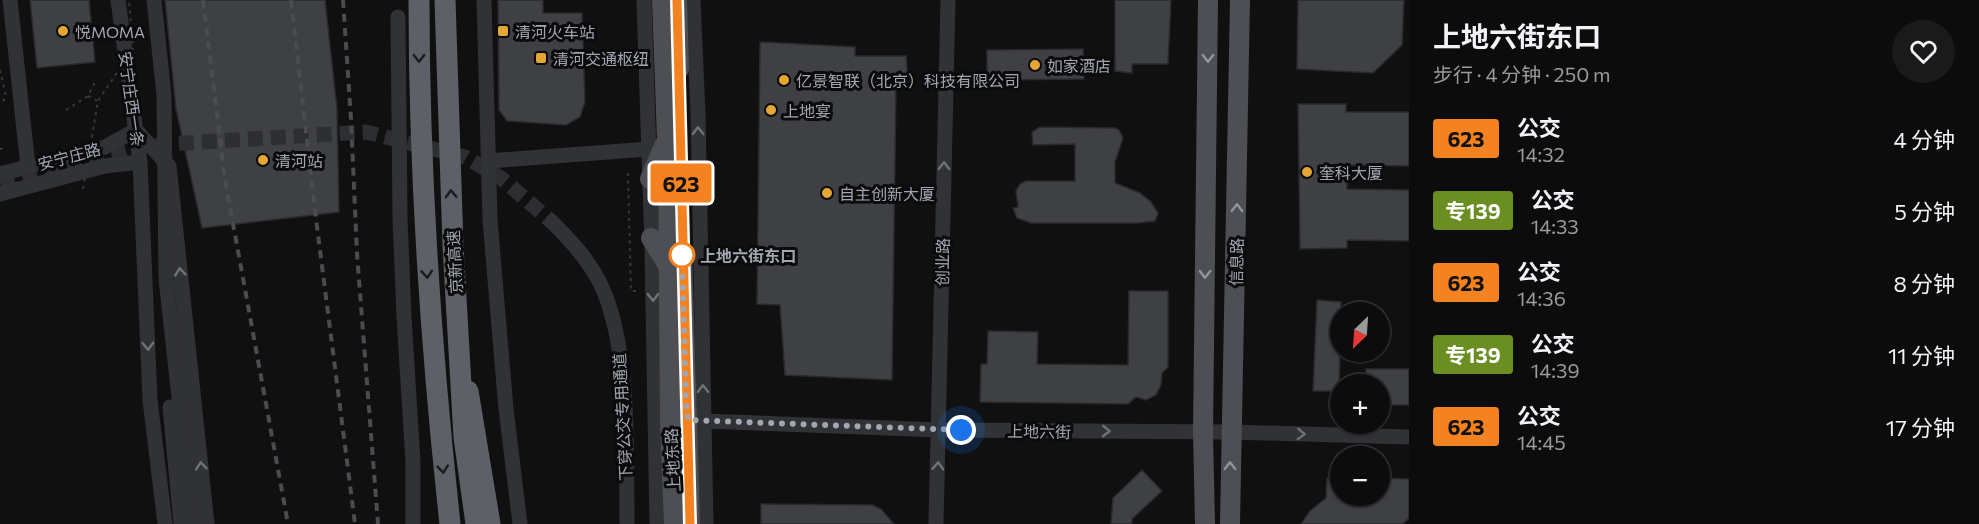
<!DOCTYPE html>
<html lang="zh">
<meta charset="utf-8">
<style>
:root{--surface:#0c0c0d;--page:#1a1a1b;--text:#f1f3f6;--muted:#9a9b9d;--line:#2c2c2e}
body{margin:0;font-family:Commissioner,"Noto Sans SC",sans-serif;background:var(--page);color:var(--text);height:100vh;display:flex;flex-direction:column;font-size:22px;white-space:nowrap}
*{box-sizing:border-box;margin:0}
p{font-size:20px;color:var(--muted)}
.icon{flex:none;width:33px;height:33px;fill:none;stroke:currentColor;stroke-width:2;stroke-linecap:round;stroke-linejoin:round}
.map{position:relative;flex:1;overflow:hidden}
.sheet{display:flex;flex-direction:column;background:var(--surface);width:570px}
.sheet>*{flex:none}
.badge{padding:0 12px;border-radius:4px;font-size:21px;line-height:39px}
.needle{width:39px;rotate:205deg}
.controls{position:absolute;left:1330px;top:302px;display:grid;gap:12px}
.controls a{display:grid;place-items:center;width:60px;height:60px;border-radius:50%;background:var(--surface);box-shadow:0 2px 4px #0004,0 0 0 2px var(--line);font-size:30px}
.you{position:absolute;width:30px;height:30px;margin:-15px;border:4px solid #fff;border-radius:50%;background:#1a73e8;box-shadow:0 0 0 9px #1a73e833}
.map>.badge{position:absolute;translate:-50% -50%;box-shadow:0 0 0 3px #fff}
.round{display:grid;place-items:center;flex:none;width:63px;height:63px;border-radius:32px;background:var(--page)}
.summary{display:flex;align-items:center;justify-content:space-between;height:102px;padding:0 24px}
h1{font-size:28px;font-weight:700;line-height:45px}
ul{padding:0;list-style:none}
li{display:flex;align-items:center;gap:18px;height:72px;padding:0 24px}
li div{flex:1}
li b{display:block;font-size:22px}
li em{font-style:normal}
li .badge{min-width:66px;font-weight:700;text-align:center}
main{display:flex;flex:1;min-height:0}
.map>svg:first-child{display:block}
</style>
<main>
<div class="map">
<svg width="1409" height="524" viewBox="0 0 1409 524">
<rect width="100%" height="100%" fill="#101011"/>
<path fill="#3f4044" stroke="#2a2a2d" stroke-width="1.5" d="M30 0H89L95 62 37 68Z
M165 0H325L337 109 339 212 202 228 176 109Z
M498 0H543V13H582L585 102 580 117 566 125 507 121 499 110Z
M1115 0H1171L1168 64H1132V73L1115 71Z
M1298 0H1404L1402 45 1373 73 1297 69Z
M760 42 855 47V56H906L908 81H896L892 380 785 375 780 305 757 304Z
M1083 49 1084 79 987 80V50Z
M1298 104H1346V112H1409V166L1347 165V189L1409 190V241L1347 240V248L1300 249Z
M1040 127 1115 128 1119 130 1123 138 1115 162V183L1140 193 1151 202 1158 213 1155 221 1137 223H1031L1017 218 1013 208 1018 207 1016 191 1020 184 1026 181H1075V144L1033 145 1032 132Z
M1129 291H1168V367L1162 373 1161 385 1156 395 1146 400 1136 397 1128 404 980 402 981 364H987L988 331 1038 332 1037 364 1128 365Z
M1317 300 1341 302 1339 391H1313Z
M1366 369H1409V405H1380V384H1366Z
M1142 470 1162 491 1132 519V524H1111L1113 498Z
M1327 478H1341V495H1380V478L1409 479V518L1403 524H1301L1310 511 1326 498Z
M761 504 872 505 881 509 894 524H761Z"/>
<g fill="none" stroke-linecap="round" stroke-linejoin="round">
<path stroke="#2d2e31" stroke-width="15" stroke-dasharray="15 8" stroke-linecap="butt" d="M0 183 135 146 366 132 465 157 501 178 552 222"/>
<path stroke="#37393c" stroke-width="2" stroke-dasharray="3 4.5" stroke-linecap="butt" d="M0 70 6 97 0 105
M88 96 98 101
M66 110 88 96 96 80
M0 149 4 148
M628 173 631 291H639"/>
<path stroke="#313235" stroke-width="15" d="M10 0 28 167
M118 0 140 162 150 400 165 524
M484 0 490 220 506 409 520 524
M644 0 652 249 657 524
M693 0 698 114 706 524
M398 17 400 218 404 317 413 463V524
M488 161 649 149
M0 174 105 147 136 130 169 166 207 524
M0 194 105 166 140 162
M552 222C571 241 588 259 600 283 631 347 626 453 627 524
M676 420 939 430 1231 432 1409 437
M936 524 948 0"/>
<path stroke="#4d4f54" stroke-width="20" d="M662 0 668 169 670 420 674 524
M677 0 679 69
M650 179 665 144
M651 238 669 267
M682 251 690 524
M1205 524 1203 432 1208 0
M1230 524 1240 0"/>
<path stroke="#5d6066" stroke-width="21" d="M468 391 490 524"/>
<path stroke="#4a4c50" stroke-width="4" stroke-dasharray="8 6" stroke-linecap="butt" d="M203 0 225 180 288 524
M291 0 316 219 355 524
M343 0 351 119 357 254 378 524"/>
<path stroke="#37393c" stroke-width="2" stroke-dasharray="3 4.5" stroke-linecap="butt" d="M83 189 98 101 133 49 129 0"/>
<path stroke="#313235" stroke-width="15" d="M154 0 164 95 166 279 193 524
M170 407 181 524"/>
<path stroke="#5d6066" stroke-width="21" d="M419 0C419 175 431 350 450 524
M445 0 453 246 464 437 476 524"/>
</g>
<defs><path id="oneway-chevron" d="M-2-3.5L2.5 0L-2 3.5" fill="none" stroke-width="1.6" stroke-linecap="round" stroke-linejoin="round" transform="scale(1.5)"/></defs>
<g stroke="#1b1c1e">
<use href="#oneway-chevron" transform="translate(419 58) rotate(90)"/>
<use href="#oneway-chevron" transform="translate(451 194) rotate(-92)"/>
<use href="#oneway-chevron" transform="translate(427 274) rotate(86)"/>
<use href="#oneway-chevron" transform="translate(443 469) rotate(84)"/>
</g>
<g stroke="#91959e">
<use href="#oneway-chevron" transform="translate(1208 58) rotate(91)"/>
<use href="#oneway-chevron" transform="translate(1237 208) rotate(-89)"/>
<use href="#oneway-chevron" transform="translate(1205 274) rotate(91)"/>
<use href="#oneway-chevron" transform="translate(1230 466) rotate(-90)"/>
</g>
<g stroke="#6f7279">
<use href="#oneway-chevron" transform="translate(698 131) rotate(-91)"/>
<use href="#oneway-chevron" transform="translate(944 166) rotate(-89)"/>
<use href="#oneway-chevron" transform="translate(180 272) rotate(-96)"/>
<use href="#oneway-chevron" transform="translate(653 297) rotate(89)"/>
<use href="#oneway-chevron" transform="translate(148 346) rotate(88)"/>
<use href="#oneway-chevron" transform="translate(703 389) rotate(-91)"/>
<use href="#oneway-chevron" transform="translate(1106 431) rotate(1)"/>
<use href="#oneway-chevron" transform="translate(1301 434) rotate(2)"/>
<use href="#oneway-chevron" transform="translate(201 466) rotate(-96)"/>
<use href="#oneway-chevron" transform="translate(938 466) rotate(-88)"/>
</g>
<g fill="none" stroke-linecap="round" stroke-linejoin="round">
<defs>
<path id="line" d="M677 0 690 524"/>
</defs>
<use href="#line" stroke="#fff" stroke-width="14"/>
<use href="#line" stroke="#f58220" stroke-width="9"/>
<path stroke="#a2a6b1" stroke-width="6" stroke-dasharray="0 10.8" d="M682 255 686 404 688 420 961 430"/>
</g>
<g fill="#e4a734" stroke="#0b0b0c" stroke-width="2">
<circle cx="63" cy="31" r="6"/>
<rect x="497" y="25" width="12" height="12" rx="3"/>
<rect x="535" y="52" width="12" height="12" rx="3"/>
<circle cx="1035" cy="65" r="6"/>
<circle cx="784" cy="80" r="6"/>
<circle cx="771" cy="110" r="6"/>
<circle cx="263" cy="160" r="6"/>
<circle cx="1307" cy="172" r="6"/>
<circle cx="827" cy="193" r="6"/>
</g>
<circle fill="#fff" stroke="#f58220" stroke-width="3" cx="682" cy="255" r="12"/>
<g text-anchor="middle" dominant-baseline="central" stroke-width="6" stroke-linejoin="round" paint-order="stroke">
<g font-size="16" fill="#a2a6b1" stroke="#0b0b0c" text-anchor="start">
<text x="75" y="31">悦MOMA</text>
<text x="515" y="31">清河火车站</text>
<text x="553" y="58">清河交通枢纽</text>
<text x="1047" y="65">如家酒店</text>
<text x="796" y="80">亿景智联（北京）科技有限公司</text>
<text x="783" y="110">上地宴</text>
<text x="275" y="160">清河站</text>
<text x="1319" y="172">奎科大厦</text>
<text x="839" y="193">自主创新大厦</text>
</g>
<g font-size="16" fill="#a2a6b1" stroke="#0b0b0c">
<text transform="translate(132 99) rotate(82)">安宁庄西一条</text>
<text transform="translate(69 156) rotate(-15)">安宁庄路</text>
<text transform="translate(454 262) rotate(-93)">京新高速</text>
<text transform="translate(942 262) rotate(-89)">创业路</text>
<text transform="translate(1236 262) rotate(-89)">信息路</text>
<text transform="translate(622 417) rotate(-93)">下穿公交专用通道</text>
<text transform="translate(1039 431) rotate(1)">上地六街</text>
<text transform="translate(672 460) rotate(-93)">上地东路</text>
</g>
<g font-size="16" font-weight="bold" fill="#a2a6b1" stroke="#0b0b0c" text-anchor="start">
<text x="700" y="255">上地六街东口</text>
</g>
</g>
</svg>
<div class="controls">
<a><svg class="needle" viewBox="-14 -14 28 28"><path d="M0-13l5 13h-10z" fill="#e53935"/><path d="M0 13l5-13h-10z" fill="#9a9b9d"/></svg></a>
<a>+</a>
<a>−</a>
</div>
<div class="you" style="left:961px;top:430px"></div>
<b class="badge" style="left:681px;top:183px;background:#f58220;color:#111">623</b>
</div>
<section class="sheet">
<div class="summary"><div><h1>上地六街东口</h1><p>步行 · 4 分钟 · 250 m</p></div><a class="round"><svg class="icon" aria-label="heart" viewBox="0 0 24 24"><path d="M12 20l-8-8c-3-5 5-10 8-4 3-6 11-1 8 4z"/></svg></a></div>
<ul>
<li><span class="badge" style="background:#f58220;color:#111">623</span><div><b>公交</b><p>14:32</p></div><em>4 分钟</em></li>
<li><span class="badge" style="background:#6b8e23;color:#fff">专139</span><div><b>公交</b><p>14:33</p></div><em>5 分钟</em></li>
<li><span class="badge" style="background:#f58220;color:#111">623</span><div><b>公交</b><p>14:36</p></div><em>8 分钟</em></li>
<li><span class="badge" style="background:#6b8e23;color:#fff">专139</span><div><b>公交</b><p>14:39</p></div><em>11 分钟</em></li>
<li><span class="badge" style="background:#f58220;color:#111">623</span><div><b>公交</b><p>14:45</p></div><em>17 分钟</em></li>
</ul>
</section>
</main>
